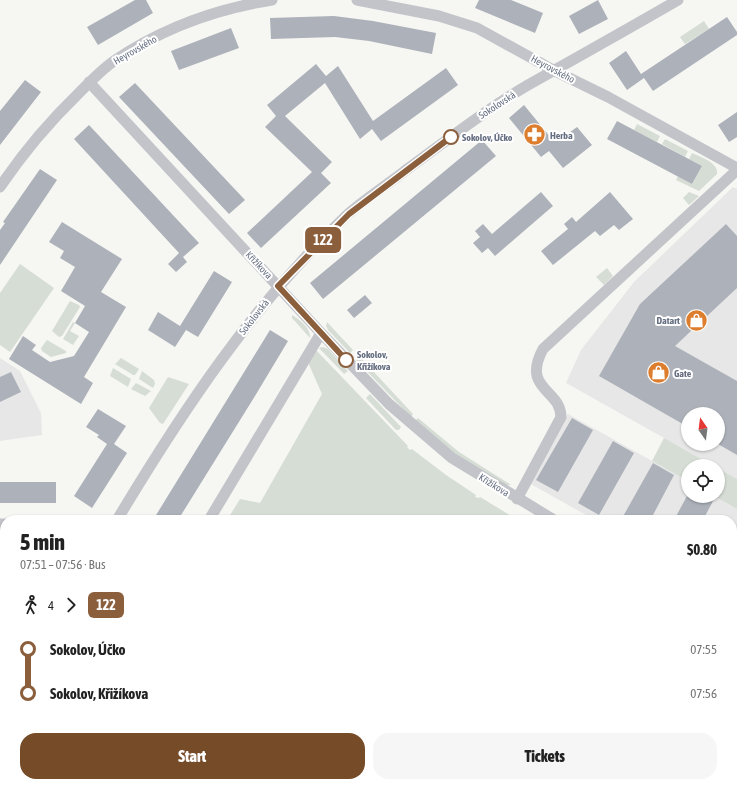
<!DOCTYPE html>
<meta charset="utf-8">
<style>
:root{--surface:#fff;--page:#f6f6f6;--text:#222;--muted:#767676;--accent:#764b27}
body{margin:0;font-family:"Asap Condensed",sans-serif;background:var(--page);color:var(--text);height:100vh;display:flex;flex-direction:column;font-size:15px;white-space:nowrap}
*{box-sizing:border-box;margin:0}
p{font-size:13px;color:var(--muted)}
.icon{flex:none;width:22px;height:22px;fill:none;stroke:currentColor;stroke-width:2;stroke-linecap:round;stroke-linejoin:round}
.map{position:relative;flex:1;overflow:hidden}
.panel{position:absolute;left:0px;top:515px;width:737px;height:272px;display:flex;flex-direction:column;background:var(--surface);border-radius:16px 16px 0 0;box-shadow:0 1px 3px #0004}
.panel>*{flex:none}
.badge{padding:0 8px;border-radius:6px;font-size:14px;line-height:26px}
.needle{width:26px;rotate:346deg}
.buttons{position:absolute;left:681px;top:407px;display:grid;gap:8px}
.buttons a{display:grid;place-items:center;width:44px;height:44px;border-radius:50%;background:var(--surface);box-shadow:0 1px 3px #0004;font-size:20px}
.map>.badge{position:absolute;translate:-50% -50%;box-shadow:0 0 0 2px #fff}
.legs{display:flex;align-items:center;gap:6px;height:44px;padding:0 20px;font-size:13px}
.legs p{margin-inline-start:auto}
.overview{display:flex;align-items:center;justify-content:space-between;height:68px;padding:0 20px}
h1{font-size:22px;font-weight:800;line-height:30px}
.action{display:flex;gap:8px;margin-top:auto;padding:8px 20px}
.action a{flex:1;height:46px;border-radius:16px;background:var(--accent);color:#fff;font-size:16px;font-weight:800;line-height:46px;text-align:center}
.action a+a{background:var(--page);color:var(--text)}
ul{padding:0 20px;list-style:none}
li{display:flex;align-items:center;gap:14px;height:44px;font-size:15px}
li i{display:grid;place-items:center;width:6px;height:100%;margin:0 5px;background:currentColor}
li i::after{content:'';width:10px;height:10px;margin:-5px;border:3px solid;border-radius:50%;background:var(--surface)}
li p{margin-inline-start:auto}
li:first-child i{background:linear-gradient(#0000 50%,currentColor 0)}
li:last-child i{background:linear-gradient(currentColor 50%,#0000 0)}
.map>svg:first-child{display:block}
</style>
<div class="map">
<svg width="737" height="787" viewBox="0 0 737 787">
<rect width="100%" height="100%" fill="#f6f7f3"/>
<path fill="#e7e7e7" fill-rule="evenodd" d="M733 187 737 189V479L718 468V466H714L566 383 581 350 634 282ZM688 414H718V444H688Z
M0 358 20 371 41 413 42 435 0 441Z
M568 414 688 481V496H714L737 509V627L732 622V520H595L529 483Z
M732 681 737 689V705L732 707Z
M102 782H236L223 787H103Z
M333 782H605L599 787H336Z"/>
<path fill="#d6ddd5" d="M704 21 709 29 685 44 680 37Z
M637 124 660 136 657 142 634 130Z
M665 139 688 151 685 157 662 144Z
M692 153C701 157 719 163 717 174L699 191 676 180 678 176 692 184 702 166 689 159Z
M689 192 699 196 689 205 683 198Z
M20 264 54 288 10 352 0 345V293Z
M607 268 613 276 604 285 596 277Z
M70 301 79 305 80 307 62 336 59 337 52 331Z
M292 315C300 320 311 328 310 338L292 318Z
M73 322 75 323 70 331 79 336 73 345 63 339Z
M327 322 353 350 350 353 328 330 326 326Z
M47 340 66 351V353L51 357 42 351 41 348Z
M323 347 328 349 348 371 344 374 319 348Z
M315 349 408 446 407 447 410 450 412 449 446 475 476 495 475 497 479 498 480 497 518 520H227L240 499 260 503 322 394 307 360Z
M360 357 413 414 411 417 356 360Z
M121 358 139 369 135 375H133L115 364Z
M113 368 131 379 128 387 110 376Z
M142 371 154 380 155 384 153 388 139 379Z
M168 377 189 384 163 424 160 423 149 408Z
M136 383 151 391 145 396 131 389Z
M370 394 401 427 399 430H396L366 398Z
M418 418 459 452 511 485H505L464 461 415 421Z
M664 438 714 466H688V481L652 461Z
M718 468 737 479V509L714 496H718Z"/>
<path fill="#adb1b9" d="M135 0H146L153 13 98 45 87 27Z
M479 0H511L543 13 535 33 475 8Z
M598 0 608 19 579 34 569 16Z
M334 16 373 21 436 33 432 54 369 41 335 37 271 39 270 18Z
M727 17 737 32V35L653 91 644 78 627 90 609 63 626 51 641 74Z
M231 28 239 48 179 70 171 51Z
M316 64 326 76 338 66 373 121 446 68 458 85 381 141 372 129 360 139 325 83 285 116 332 162 321 173 331 183 261 248 247 233 312 172 265 127 276 116 267 105Z
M25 80 41 92 0 145V111Z
M135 83 245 200 229 214 119 97Z
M524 105 551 138 554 136 558 141 577 127 592 145 563 168 549 151 541 157 509 118Z
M737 112V137L729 142 718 125Z
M617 121 702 166 692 184 607 139Z
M89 125 199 243 183 257 187 262 176 272 168 264 179 253 74 139Z
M482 140 496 156 323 299 310 283Z
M40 169 57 180 0 265V230L5 223 3 222Z
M541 192 553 206 495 256 488 248 482 253 473 243 480 237 475 231 483 224 492 234Z
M610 192 633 219 619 230 614 225 600 236 595 231 553 265 541 251 568 229 564 224 572 217 576 222Z
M62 222 122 259 101 292 126 307 84 377 93 383 81 404 9 359 23 336 36 345 32 350 50 362 74 356 89 332 75 323 85 306 61 291 75 267 60 258 64 251 49 242Z
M726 224 737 236V288L675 346 737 381V455L718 444V414H688V427L599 376 640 304Z
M214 271 232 282 198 337 186 330 175 347 148 330 158 312 180 326Z
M365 295 372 303 354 318 347 310Z
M270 330 288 341 255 396 178 520H153Z
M11 372 21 392 0 402V377Z
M98 409 126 426 114 444 127 453 92 508 74 496 107 444 97 437 99 435 86 427Z
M572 418 593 430 558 492 536 480Z
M613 441 634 453 599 515 578 503Z
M653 463 674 475 653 515 649 520H621Z
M0 482H56V503H0Z
M687 496H704L713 501 703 520H674Z"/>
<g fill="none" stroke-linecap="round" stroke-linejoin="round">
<path stroke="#c2c4c9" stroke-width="11" d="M357 0 439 16 477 28 555 71 608 97 737 168
M89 82 321 333 389 404 452 458 554 520
M0 187C23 153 48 123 78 94 89 83 101 70 114 61 161 29 216 9 272 0
M517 499 561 417C561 389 521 390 543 349L737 170
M117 520C183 410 254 303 347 215 365 199 387 185 406 170 446 141 485 110 528 85 578 57 628 29 678 0
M209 520 321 333
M0 524H5
M732 646 737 653
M0 714 5 706
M732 724 737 721
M732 732 737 731
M735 758 737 759
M665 782 677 787
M630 787 638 782"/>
</g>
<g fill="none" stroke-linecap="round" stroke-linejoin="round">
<defs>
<path id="line-1" d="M346 360 278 286 349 214 451 137"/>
</defs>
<use href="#line-1" stroke="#fff" stroke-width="9"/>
<use href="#line-1" stroke="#8b5e3c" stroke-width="6"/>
</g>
<defs>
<symbol id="pharmacy-disc" viewBox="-11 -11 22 22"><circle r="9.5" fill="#dc7e2e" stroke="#fff"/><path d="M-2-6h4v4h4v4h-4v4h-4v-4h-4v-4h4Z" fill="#fff"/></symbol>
<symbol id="shop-disc" viewBox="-11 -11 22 22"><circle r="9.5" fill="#dc7e2e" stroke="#fff"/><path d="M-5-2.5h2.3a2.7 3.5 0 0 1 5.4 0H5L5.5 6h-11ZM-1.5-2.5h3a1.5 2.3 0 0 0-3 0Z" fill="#fff"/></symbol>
</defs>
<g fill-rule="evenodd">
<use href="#pharmacy-disc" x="522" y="122" width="25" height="25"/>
<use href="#shop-disc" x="684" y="308" width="25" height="25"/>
<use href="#shop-disc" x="646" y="360" width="25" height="25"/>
</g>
<g fill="#fff" stroke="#8b5e3c" stroke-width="2">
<circle cx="451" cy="137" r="7"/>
<circle cx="346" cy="360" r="7"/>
</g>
<g text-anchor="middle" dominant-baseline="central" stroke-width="4" stroke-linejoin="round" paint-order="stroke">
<g font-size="10" fill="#677083" stroke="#fff">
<text transform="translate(135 50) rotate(-30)">Heyrovského</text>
<text transform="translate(553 69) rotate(28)">Heyrovského</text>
<text transform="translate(497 105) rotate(-33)">Sokolovská</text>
<text transform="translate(259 265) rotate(47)">Křižíkova</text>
<text transform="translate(254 317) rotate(-52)">Sokolovská</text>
<text transform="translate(494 485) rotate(32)">Křižíkova</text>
</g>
<g font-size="10" font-weight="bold" fill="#677083" stroke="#fff" text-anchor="start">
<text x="550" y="135">Herba</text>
<text x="680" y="320" text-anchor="end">Datart</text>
<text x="674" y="373">Gate</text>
</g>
<g font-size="10" font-weight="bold" fill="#677083" stroke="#fff" text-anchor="start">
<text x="462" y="137">Sokolov, Účko</text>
<text x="357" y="354">Sokolov,<tspan x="357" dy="12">Křižíkova</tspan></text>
</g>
</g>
</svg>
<div class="buttons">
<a><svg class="needle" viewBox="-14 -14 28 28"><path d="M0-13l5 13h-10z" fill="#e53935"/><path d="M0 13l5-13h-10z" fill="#767676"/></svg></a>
<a><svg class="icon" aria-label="locate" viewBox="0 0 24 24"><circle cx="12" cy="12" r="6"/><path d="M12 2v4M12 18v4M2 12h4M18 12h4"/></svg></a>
</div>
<b class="badge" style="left:323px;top:240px;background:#8b5e3c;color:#fff">122</b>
<section class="panel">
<div class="overview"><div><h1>5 min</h1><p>07:51 – 07:56 · Bus</p></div><b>$0.80</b></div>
<div class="legs"><svg class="icon" aria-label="walk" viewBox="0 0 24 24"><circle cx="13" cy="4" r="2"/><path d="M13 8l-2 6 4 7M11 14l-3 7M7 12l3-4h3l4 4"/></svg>4<svg class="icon" aria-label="forward" viewBox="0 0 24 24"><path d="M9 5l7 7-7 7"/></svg><b class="badge" style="background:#8b5e3c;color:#fff">122</b></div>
<ul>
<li><i style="color:#8b5e3c"></i><b>Sokolov, Účko</b><p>07:55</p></li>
<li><i style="color:#8b5e3c"></i><b>Sokolov, Křižíkova</b><p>07:56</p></li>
</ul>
<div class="action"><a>Start</a><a>Tickets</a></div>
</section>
</div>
